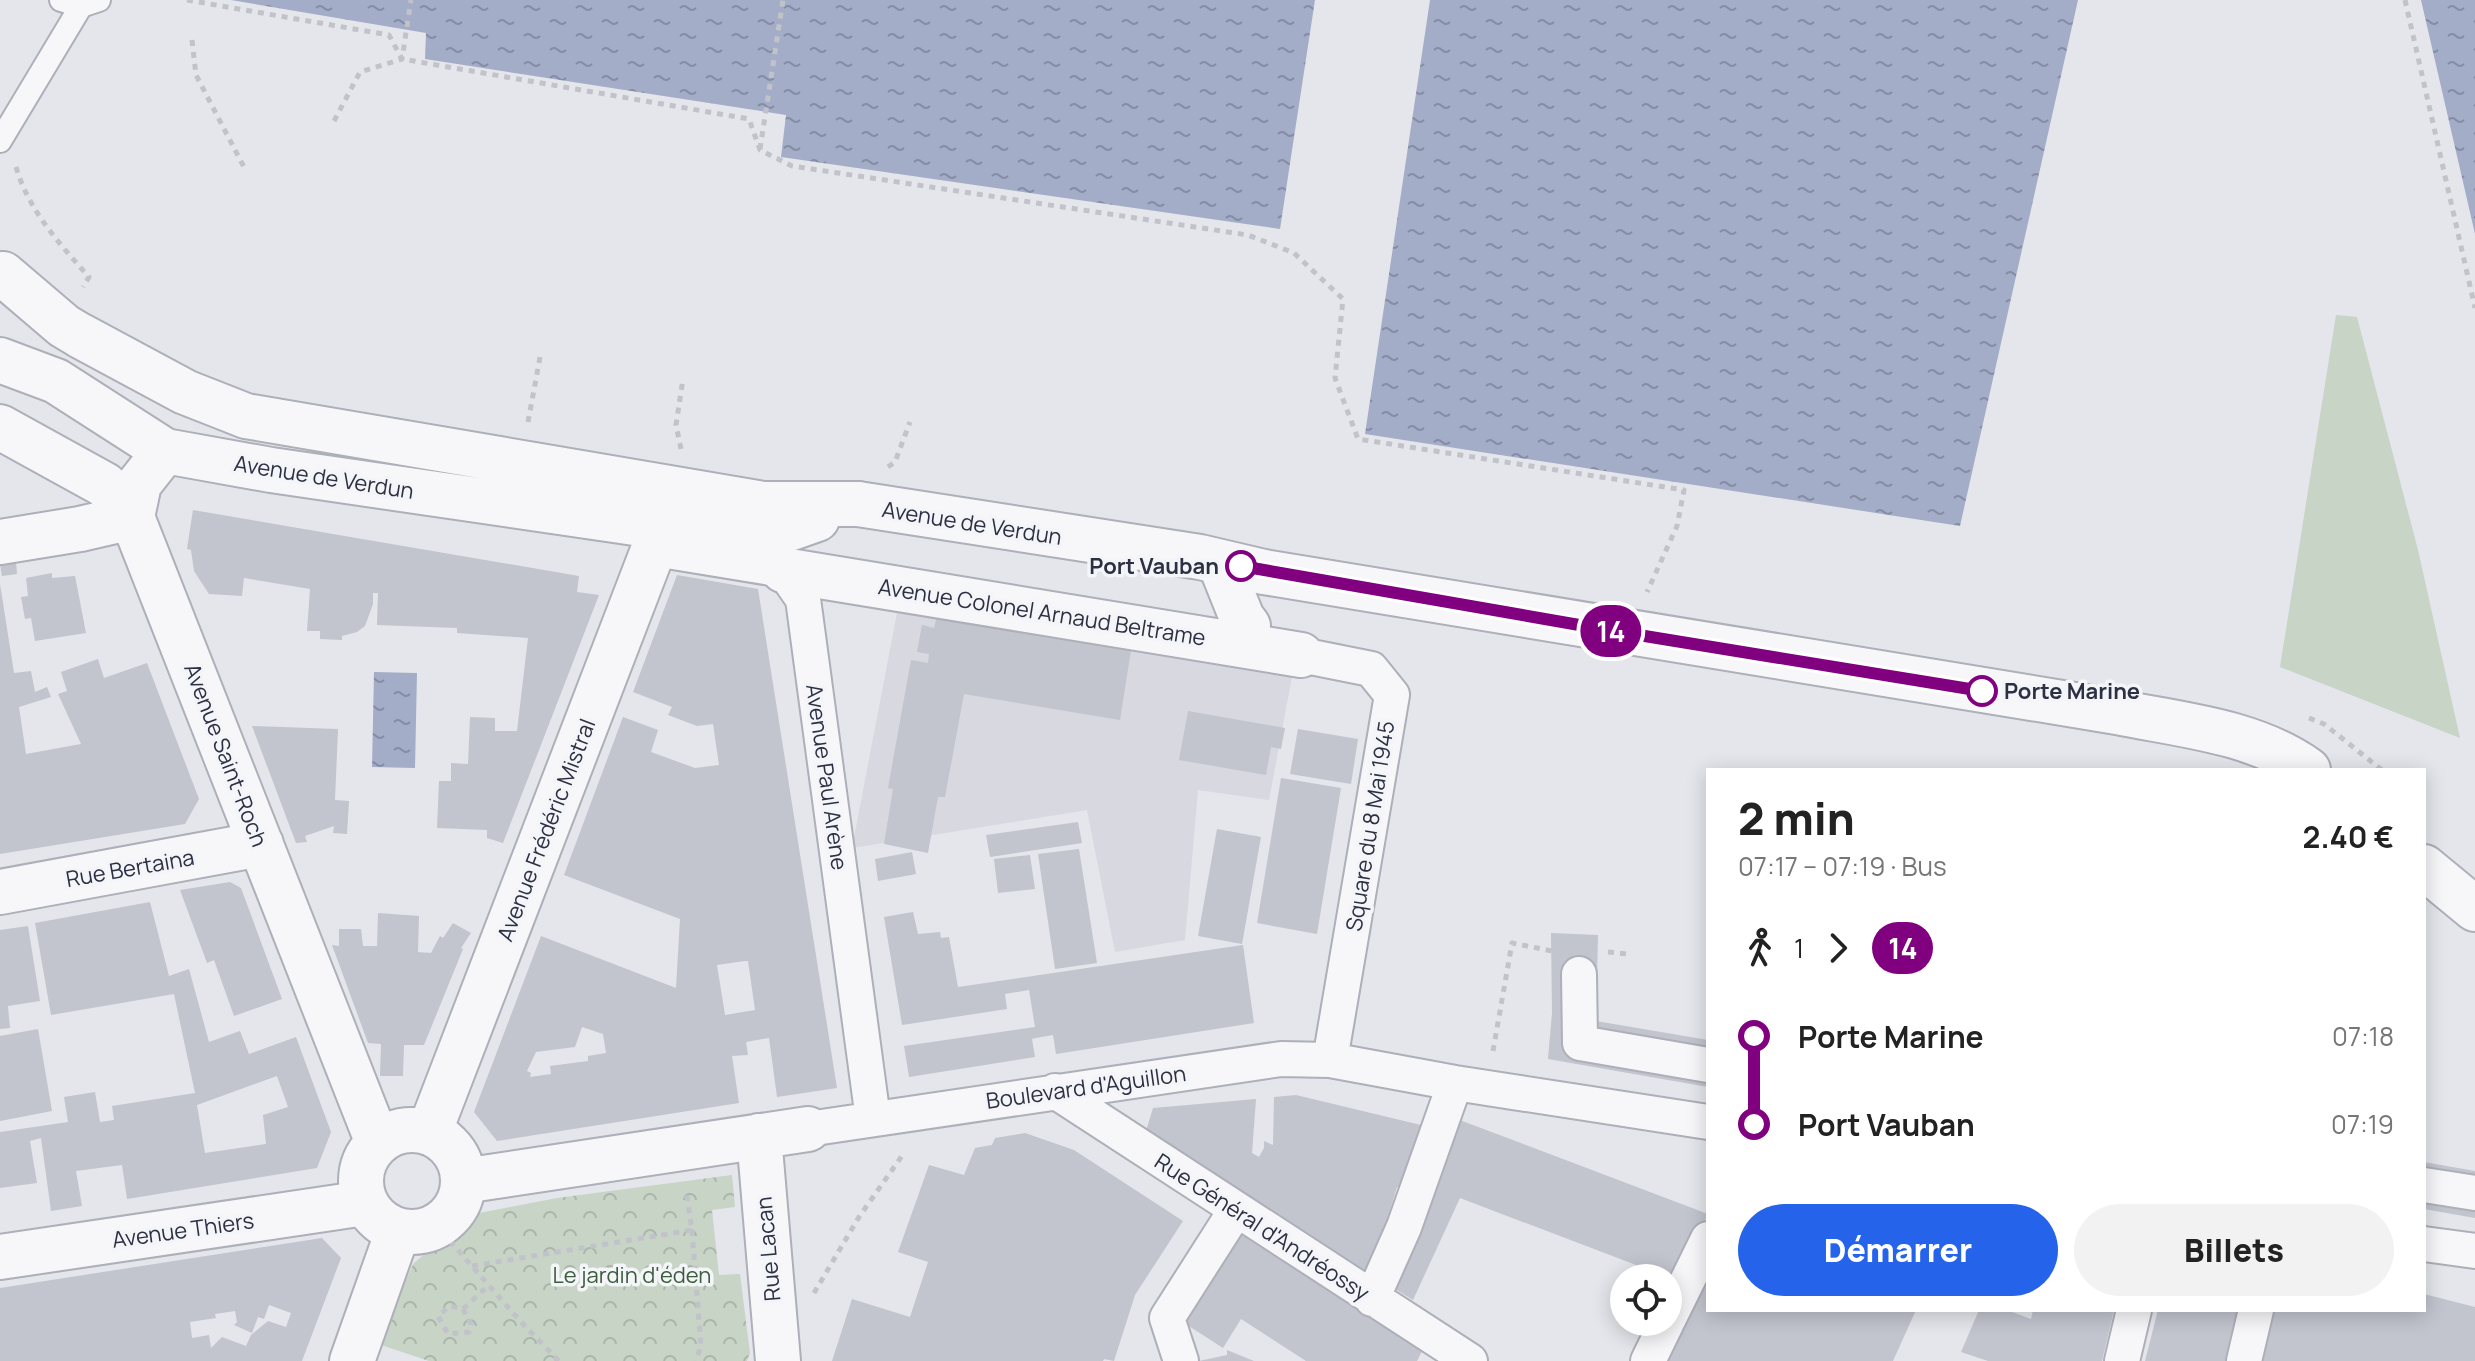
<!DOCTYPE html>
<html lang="fr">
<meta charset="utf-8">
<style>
:root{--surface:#fff;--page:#f2f2f2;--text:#222;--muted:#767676;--accent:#2563eb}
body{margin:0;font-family:Manrope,sans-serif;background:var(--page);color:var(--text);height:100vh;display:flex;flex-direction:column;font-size:30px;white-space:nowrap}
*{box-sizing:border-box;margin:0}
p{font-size:26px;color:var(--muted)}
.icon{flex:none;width:44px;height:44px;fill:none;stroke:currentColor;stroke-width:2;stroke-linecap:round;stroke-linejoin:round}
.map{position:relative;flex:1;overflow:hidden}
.side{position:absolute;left:1706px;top:768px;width:720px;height:544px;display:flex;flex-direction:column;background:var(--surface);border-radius:0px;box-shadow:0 4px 20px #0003}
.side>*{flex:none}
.badge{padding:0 16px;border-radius:26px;font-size:28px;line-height:52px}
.fabs{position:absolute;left:1610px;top:1264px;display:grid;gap:16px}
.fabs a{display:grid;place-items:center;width:72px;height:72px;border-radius:50%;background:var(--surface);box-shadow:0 4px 20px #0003;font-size:40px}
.map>.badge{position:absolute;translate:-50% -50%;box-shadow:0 0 0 4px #fff}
.legs{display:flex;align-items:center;gap:12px;height:88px;padding:0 32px;font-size:26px}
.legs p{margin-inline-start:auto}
.overview{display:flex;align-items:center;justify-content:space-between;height:136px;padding:0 32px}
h1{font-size:44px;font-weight:800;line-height:60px}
.action{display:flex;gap:16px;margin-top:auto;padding:16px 32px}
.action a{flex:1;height:92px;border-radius:48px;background:var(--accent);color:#fff;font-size:32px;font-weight:800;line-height:92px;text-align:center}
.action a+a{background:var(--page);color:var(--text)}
ul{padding:0 32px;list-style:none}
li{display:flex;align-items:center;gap:28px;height:88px;font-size:30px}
li i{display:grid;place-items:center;width:12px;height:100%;margin:0 10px;background:currentColor}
li i::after{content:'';width:20px;height:20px;margin:-10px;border:6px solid;border-radius:50%;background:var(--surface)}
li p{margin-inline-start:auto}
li:first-child i{background:linear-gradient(#0000 50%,currentColor 0)}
li:last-child i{background:linear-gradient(currentColor 50%,#0000 0)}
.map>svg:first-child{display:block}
</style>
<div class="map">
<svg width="2475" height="1361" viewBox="0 0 2475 1361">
<defs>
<pattern id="forest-crowns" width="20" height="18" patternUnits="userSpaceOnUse" patternTransform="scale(2)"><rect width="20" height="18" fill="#c7d4c6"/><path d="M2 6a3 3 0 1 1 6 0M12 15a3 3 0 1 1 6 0" fill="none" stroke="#abb6ab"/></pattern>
<pattern id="water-ripples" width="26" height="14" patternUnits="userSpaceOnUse" patternTransform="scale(2)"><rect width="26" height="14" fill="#a3adc8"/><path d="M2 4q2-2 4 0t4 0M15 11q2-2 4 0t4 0" fill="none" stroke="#858da4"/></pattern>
</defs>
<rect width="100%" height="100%" fill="#e4e6eb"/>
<path fill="#d7d8e0" d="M897 613 1293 671 1269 800 1198 790 1185 940 1115 952 1087 810 852 848Z"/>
<path fill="url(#forest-crowns)" d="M732 1175 735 1207 712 1210 719 1275 740 1274 750 1353 747 1361H429L378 1344 413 1264 469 1215 557 1198Z"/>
<path fill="#c7d4c6" d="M2336 315 2357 317 2418 550 2460 738 2280 667Z"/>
<path fill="url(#water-ripples)" d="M231 0H1315L1280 229 781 157 786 115 425 59 426 33Z
M1430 0H2078L1960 526 1365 434Z
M2421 0H2475V234Z
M374 672 417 673 415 768 372 767Z"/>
<path fill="#c2c4ce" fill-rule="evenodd" d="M193 510 579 576 577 592 599 595 503 843 487 838V830L437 828 439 781H451V763L468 764 470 717 495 718V731H517L528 638 457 633V628L377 625 378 593H373V604L365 626 357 632 342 636V640L320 639V631H307L310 589 244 578 242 596 209 594 194 571 191 550 187 549Z
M16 562 17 574 2 576 0 564Z
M52 573V578L75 576 86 633 35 641 31 618 25 619 21 597 28 596 26 578Z
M677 575 758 589 837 1088 777 1097 769 1038 746 1042 748 1055 732 1056 739 1103 497 1141 474 1112 541 936 676 988 680 919 564 875 623 717 658 730 651 752 695 768 719 765 713 724 697 726 668 715 672 707 633 692ZM745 961H748L755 1010 725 1015 717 965ZM582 1027 603 1034 606 1053 588 1056V1061L550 1066 551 1074 530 1077 531 1073 527 1071 536 1052 575 1047Z
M0 584 14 673 31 671 35 692 47 687 51 697 19 707 26 754 81 744 58 694 67 691 61 672 98 659 104 678 147 663 199 799 185 824 0 854Z
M937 616 1131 650 1120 720 964 694 945 797H938L928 853 884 844 893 789 888 788 911 660 928 663 929 654 917 652 922 625 934 628Z
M1188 711 1285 728 1281 749 1271 747 1266 775 1179 760Z
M252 726 338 729 335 800 349 801 347 834 333 833 334 826 305 836 307 842 296 843Z
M1298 729 1358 739 1351 784 1290 774Z
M1281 778 1341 788 1317 934 1257 923Z
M1078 822 1082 843 990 857 986 835Z
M1217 829 1261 837 1242 944 1198 936Z
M1079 849 1097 963 1055 969 1038 854Z
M912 852 916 874 878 881 875 859Z
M1030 855 1035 889 998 893 994 859Z
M230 882 241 888 282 999 234 1016 214 960 207 963 180 890Z
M150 902 169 976 189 969 209 1042 240 1031 249 1054 296 1037 331 1132 317 1168 127 1199 122 1165 76 1171 82 1206 51 1211 41 1138 30 1141 37 1183 0 1188V1132L68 1122 64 1097 95 1092 100 1122 114 1120 112 1106 195 1093 174 994 51 1015 35 923ZM277 1076 288 1107 263 1115 266 1144 205 1153 197 1105Z
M913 912 918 934 940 932 941 938 949 937 958 987 1243 945 1254 1023 1056 1054 1053 1035 1036 1038 1032 1039 1035 1057 909 1077 904 1046 1035 1027 1029 990 1005 994 1007 1009 902 1025 884 917Z
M378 913 419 916 418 952 431 953 440 936 443 938 453 923 471 933 461 948 463 949 424 1045H404L403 1076H380L381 1044 368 1043 332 945 339 946V929H361L363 946H377Z
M28 926 40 1001 8 1006 10 1028 0 1029V930Z
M1551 933 1598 935 1596 1021 1708 1040V1087L1548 1059 1552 1013Z
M38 1029 52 1111 0 1121V1036Z
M1296 1095 1425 1126 1403 1189 1397 1187 1387 1220 1400 1226 1377 1278 1146 1131 1153 1108 1256 1099 1252 1153 1259 1157 1264 1148V1141L1273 1145 1274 1097Z
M1457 1119 1708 1214 1678 1281 1460 1198 1413 1300 1384 1282Z
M1025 1133 1074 1150 1183 1221 1135 1295 1114 1361 1104 1359 1103 1361H832L852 1299 910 1317 928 1262 898 1252 929 1165 964 1175 975 1148 992 1145 995 1138Z
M2424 1162 2475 1171V1218L2424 1209Z
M1239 1224 1424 1347 1417 1361H1306L1241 1319 1223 1348 1181 1321Z
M322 1238 341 1258 302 1361H0V1288ZM269 1305 291 1313 286 1327 268 1321 251 1335 246 1346 222 1337 211 1348 209 1335 192 1338 190 1322 216 1318 215 1314 235 1311 237 1322 234 1325 252 1333 258 1317 264 1319Z
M1708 1271V1310H1916L1893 1361H1664Z
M2424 1294 2475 1307V1361H2257L2270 1310H2424Z
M1979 1310H2007L2031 1319 2033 1310H2114L2102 1361H1988L1961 1352Z
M2158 1310H2246L2234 1361H2145Z
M1227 1350 1254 1361H1199L1227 1355Z"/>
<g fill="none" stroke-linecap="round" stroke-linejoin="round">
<defs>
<path id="service" d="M61 0 81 6 99 0
M0 141 81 6"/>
<path id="pedestrian" d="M655 549 783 570 803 599 873 1119
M1301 655 1371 669 1392 695 1330 1060
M1579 974 1580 1043 1708 1065
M1055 1091 1470 1361
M808 1129 1281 1059 1330 1060 1455 1083 1708 1122
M2424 1185 2475 1193
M2424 1244 2475 1251
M1372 1299 1404 1227 1455 1083
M1668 1320 1708 1239
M1181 1361 1167 1318 1236 1210
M1648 1361 1667 1322
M2122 1361 2134 1310
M2244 1361 2256 1310"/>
<path id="minor" d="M0 427 105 485 132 517 378 1143
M858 504 1200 557 1264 572 2117 712C2181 725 2254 731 2308 770
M132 517 139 484 165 451
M0 542 80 529 132 517
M1220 563 1242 618 1248 626
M783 570 1301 655
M2424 867 2475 909
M0 892 261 844
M361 1181a51 51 0 1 1 102 0a51 51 0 1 1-102 0Z
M429 1133 662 527
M759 1136 778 1361
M463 1181 808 1129
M0 1257 365 1203
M352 1361 398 1231"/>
<path id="tertiary" d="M3 274 64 326 79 335 185 392 246 416 763 504H858
M0 360 56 381 165 451 271 470 662 527 759 535 780 532 817 519"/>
</defs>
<use href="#service" stroke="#adafb9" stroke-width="26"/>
<use href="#pedestrian" stroke="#adafb9" stroke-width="38"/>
<use href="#minor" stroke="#adafb9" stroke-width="48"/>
<use href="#tertiary" stroke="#adafb9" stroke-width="48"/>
<path stroke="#c2c3ca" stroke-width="5" stroke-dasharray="6 6" stroke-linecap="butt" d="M187 0 389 35 402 59 749 119 760 150 792 166 1248 235 1294 253 1343 299 1335 378 1358 439 1684 490 1677 526 1647 592
M2405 0 2475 308
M192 40 196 75 246 171
M334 121 360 72 402 59 411 0
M760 149 783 0
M16 167C29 211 59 243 89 277L83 287
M528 422 541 352
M681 449 676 425 683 379
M888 467 895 462 910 422
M2309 718 2324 724 2382 770
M1608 952 1627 954
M1493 1051 1512 943 1552 951
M692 1230 701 1346 696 1361
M442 1232 522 1323 559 1361
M472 1266 692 1230 686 1190
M814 1293 859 1217 904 1153
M463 1309 471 1324 469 1332 448 1334 438 1316 450 1306 463 1309 489 1285"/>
<use href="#service" stroke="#f7f7fa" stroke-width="22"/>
<use href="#pedestrian" stroke="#f7f7fa" stroke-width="34"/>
<use href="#minor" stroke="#f7f7fa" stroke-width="44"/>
<use href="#tertiary" stroke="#f7f7fa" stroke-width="44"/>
</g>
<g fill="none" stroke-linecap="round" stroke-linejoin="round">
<defs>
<path id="line-1" d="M1241 566 1608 630 1982 691"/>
</defs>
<use href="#line-1" stroke="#fff" stroke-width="18"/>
<use href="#line-1" stroke="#800080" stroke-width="12"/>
</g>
<g fill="#fff" stroke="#800080" stroke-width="4">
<circle cx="1241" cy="566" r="14"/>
<circle cx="1982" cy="691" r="14"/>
</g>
<g text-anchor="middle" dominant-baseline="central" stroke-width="7" stroke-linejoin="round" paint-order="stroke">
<g font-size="22" fill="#2d3043" stroke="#f4f5f8">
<text transform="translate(324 477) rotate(9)">Avenue de Verdun</text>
<text transform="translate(972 523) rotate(9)">Avenue de Verdun</text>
<text transform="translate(1042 612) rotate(9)">Avenue Colonel Arnaud Beltrame</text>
<text transform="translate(226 755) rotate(69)">Avenue Saint-Roch</text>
<text transform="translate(827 777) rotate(82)">Avenue Paul Arène</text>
<text transform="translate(1370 826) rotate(-81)">Square du 8 Mai 1945</text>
<text transform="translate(546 830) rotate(-69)">Avenue Frédéric Mistral</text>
<text transform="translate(130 868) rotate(-10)">Rue Bertaina</text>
<text transform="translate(1086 1087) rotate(-8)">Boulevard d'Aguillon</text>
<text transform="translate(1262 1227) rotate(33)">Rue Général d'Andréossy</text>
<text transform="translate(183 1230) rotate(-8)">Avenue Thiers</text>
<text transform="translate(768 1249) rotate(-95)">Rue Lacan</text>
</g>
<g font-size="22" font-weight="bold" fill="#2d3043" stroke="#f4f5f8" text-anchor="end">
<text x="1219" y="566">Port Vauban</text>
<text x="2004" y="691" text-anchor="start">Porte Marine</text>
</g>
<g font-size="22" fill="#3b5d3c" stroke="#f4f5f8">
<text x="632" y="1275">Le jardin d'éden</text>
</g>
</g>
</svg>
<div class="fabs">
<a><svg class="icon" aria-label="locate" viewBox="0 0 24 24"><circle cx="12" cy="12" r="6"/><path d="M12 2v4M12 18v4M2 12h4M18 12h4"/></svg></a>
</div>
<b class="badge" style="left:1611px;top:631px;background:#800080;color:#fff">14</b>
<section class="side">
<div class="overview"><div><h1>2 min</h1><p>07:17 – 07:19 · Bus</p></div><b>2.40 €</b></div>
<div class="legs"><svg class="icon" aria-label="walk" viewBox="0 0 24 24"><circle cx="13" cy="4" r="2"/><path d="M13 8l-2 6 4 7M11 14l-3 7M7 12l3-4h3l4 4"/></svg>1<svg class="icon" aria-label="forward" viewBox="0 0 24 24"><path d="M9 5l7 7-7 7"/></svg><b class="badge" style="background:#800080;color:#fff">14</b></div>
<ul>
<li><i style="color:#800080"></i><b>Porte Marine</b><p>07:18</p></li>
<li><i style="color:#800080"></i><b>Port Vauban</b><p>07:19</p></li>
</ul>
<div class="action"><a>Démarrer</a><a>Billets</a></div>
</section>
</div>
